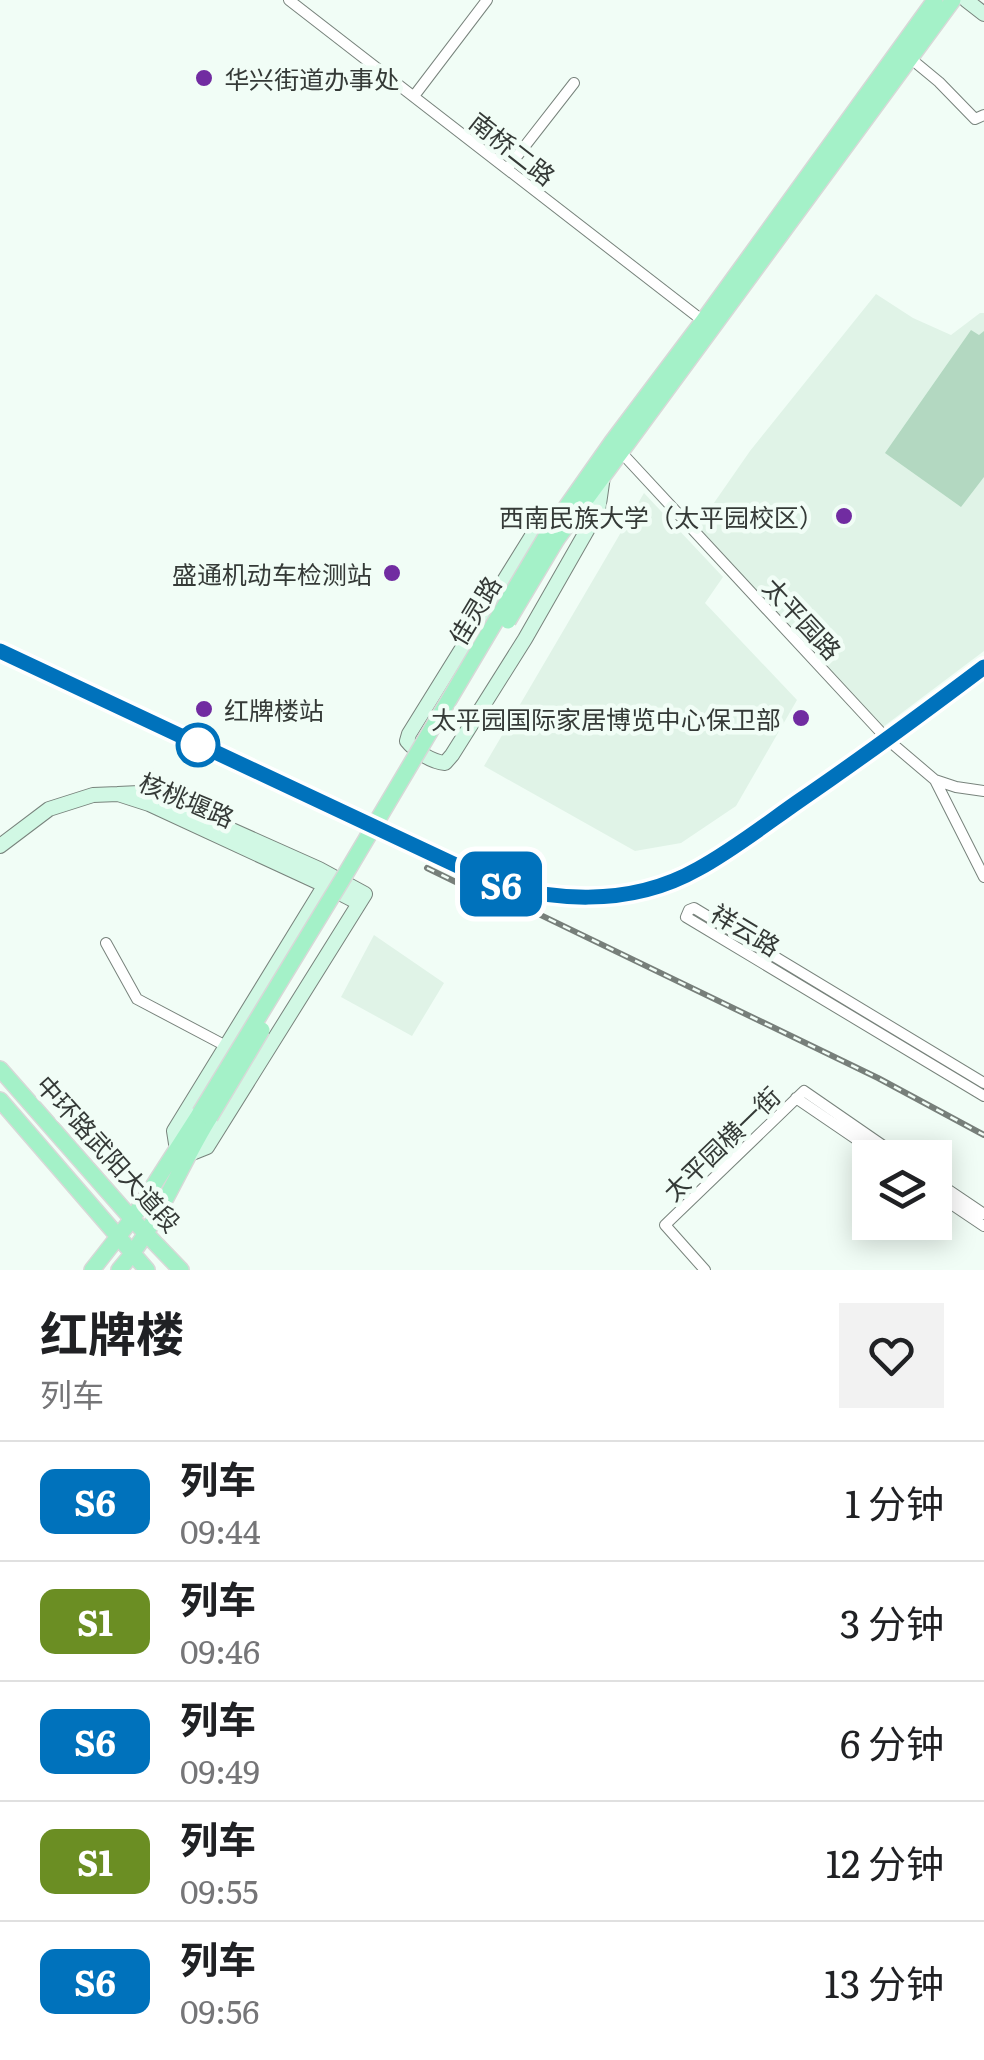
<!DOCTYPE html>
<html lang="zh">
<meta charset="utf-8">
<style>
:root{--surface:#fff;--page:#f2f2f2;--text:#202124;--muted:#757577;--line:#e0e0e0}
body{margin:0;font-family:Literata,"Noto Sans SC",serif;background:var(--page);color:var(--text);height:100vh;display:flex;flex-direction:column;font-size:38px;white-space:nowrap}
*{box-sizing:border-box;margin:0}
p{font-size:32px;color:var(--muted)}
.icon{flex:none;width:55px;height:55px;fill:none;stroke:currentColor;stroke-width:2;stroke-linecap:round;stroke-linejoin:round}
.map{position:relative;height:1270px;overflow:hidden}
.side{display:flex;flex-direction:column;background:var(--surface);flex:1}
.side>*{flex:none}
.badge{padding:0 20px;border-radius:15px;font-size:35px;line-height:65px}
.fabs{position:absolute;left:852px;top:1140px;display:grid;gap:20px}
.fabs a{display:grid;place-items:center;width:100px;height:100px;border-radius:0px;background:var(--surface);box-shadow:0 5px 25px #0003;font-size:50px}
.map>.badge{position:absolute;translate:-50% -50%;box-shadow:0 0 0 5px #fff}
.round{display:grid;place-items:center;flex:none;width:105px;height:105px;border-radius:0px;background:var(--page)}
.headline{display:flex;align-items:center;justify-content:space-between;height:170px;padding:0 40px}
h1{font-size:48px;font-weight:700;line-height:75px}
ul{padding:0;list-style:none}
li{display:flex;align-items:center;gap:30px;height:120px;padding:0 40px;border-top:2px solid var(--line)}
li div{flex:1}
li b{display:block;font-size:38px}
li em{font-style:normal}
li .badge{min-width:110px;font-weight:700;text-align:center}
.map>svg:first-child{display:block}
</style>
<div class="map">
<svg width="984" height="1270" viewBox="0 0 984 1270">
<rect width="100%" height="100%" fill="#f1fdf6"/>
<path fill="#e0f3e7" d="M876 294 913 318 951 335 980 313H984V651L883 727 787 626 698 526 750 451Z
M644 493 723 577 705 603 797 700 736 806 681 843 635 851 484 766Z
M374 935 444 983 412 1036 341 997Z"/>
<path fill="#b3d8c1" d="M971 330 979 335 984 331V477L961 507 885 453Z"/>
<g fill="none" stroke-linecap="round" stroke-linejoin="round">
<defs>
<path id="street" d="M289 0 707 324
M910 58 939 82 975 119 984 115
M414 96 487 0
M507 169 574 83
M619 450 888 740 935 780 956 787 984 791
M935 780 984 877
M106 943 137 999 226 1046
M984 1083 694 908 689 910 686 917 984 1096
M796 1098 884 1158
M935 1181 984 1214
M935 1193 984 1226
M705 1270 665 1225 804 1091 901 1158"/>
<path id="secondary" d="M966 0 984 14
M558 518 535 531 409 734 407 741C415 751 432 762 445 763L452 755 525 639 598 511 603 476
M118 794 139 793 160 798 319 869 365 894 207 1147 187 1155
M0 846 49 809 93 795 118 794 149 804 324 885 359 903
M177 1150 174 1131 328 880"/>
<path id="primary" d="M548 533 612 442 703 321 935 0
M557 539 953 0
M0 1069 132 1219 181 1270
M0 1100 147 1270
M92 1270 132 1219 200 1113
M119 1270C158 1225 179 1167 210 1117"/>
</defs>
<use href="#street" stroke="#78837c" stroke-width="12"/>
<use href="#secondary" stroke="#78837c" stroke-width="16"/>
<use href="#primary" stroke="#d7d8d7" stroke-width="18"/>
<use href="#street" stroke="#fff" stroke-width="10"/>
<use href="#secondary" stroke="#d1f8e4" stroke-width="14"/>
<use href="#primary" stroke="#a4f1c8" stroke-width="15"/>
<defs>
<path id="rail" d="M0 651 477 875C546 904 631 907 698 869 735 848 770 822 805 797 866 755 925 712 984 667
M427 868 499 903
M491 891 878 1078 984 1135"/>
</defs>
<use href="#rail" stroke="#777f7a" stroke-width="6"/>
<use href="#rail" stroke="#f1fdf6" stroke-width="2.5" stroke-dasharray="8" stroke-linecap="butt"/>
<defs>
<path id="primary-bridge" d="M508 621 557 539
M200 1113 342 880 548 533
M210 1117 262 1030"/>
</defs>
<use href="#primary-bridge" stroke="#d7d8d7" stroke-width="18" stroke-linecap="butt"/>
<use href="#primary-bridge" stroke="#a4f1c8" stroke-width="15"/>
</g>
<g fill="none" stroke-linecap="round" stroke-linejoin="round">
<defs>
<path id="line" d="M0 651 477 875C546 904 631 907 698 869 733 850 766 824 799 801 862 758 923 713 984 667"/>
</defs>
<use href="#line" stroke="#fff" stroke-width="22"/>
<use href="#line" stroke="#0072bc" stroke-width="15"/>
</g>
<g fill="#712ca1" stroke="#f1fdf6" stroke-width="4">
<circle cx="204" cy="78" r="10"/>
<circle cx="844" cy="516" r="10"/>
<circle cx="392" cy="573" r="10"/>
<circle cx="204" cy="709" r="10"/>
<circle cx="801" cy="718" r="10"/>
</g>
<circle fill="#fff" stroke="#0072bc" stroke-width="5" cx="198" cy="745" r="20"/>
<g text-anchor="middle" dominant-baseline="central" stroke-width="9" stroke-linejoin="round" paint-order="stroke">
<g font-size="25" fill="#353a37" stroke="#f1fdf6" text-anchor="end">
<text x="224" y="78" text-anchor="start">华兴街道办事处</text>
<text x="824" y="516">西南民族大学（太平园校区）</text>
<text x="372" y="573">盛通机动车检测站</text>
<text x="224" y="709" text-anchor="start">红牌楼站</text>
<text x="781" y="718">太平园国际家居博览中心保卫部</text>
</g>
<g font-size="25" fill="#353a37" stroke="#f1fdf6">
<text transform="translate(513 148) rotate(38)">南桥二路</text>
<text transform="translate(474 610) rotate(-59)">佳灵路</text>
<text transform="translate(803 618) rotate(47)">太平园路</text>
<text transform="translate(187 799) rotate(23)">核桃堰路</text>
<text transform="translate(746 929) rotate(31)">祥云路</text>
<text transform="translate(721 1143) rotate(-44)">太平园横一街</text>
<text transform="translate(109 1153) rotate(48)">中环路武阳大道段</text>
</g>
</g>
</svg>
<div class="fabs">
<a><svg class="icon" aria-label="layers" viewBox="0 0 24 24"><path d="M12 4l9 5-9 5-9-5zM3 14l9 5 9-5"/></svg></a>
</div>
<b class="badge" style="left:501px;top:884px;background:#0072bc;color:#fff">S6</b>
</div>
<section class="side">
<div class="headline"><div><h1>红牌楼</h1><p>列车</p></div><a class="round"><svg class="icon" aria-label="heart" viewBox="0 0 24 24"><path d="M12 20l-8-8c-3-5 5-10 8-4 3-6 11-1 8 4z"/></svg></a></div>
<ul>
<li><span class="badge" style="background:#0072bc;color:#fff">S6</span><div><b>列车</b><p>09:44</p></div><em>1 分钟</em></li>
<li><span class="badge" style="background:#6b8e23;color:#fff">S1</span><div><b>列车</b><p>09:46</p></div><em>3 分钟</em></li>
<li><span class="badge" style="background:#0072bc;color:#fff">S6</span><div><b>列车</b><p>09:49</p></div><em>6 分钟</em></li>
<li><span class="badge" style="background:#6b8e23;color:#fff">S1</span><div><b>列车</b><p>09:55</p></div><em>12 分钟</em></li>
<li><span class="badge" style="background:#0072bc;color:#fff">S6</span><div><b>列车</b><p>09:56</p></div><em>13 分钟</em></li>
</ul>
</section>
